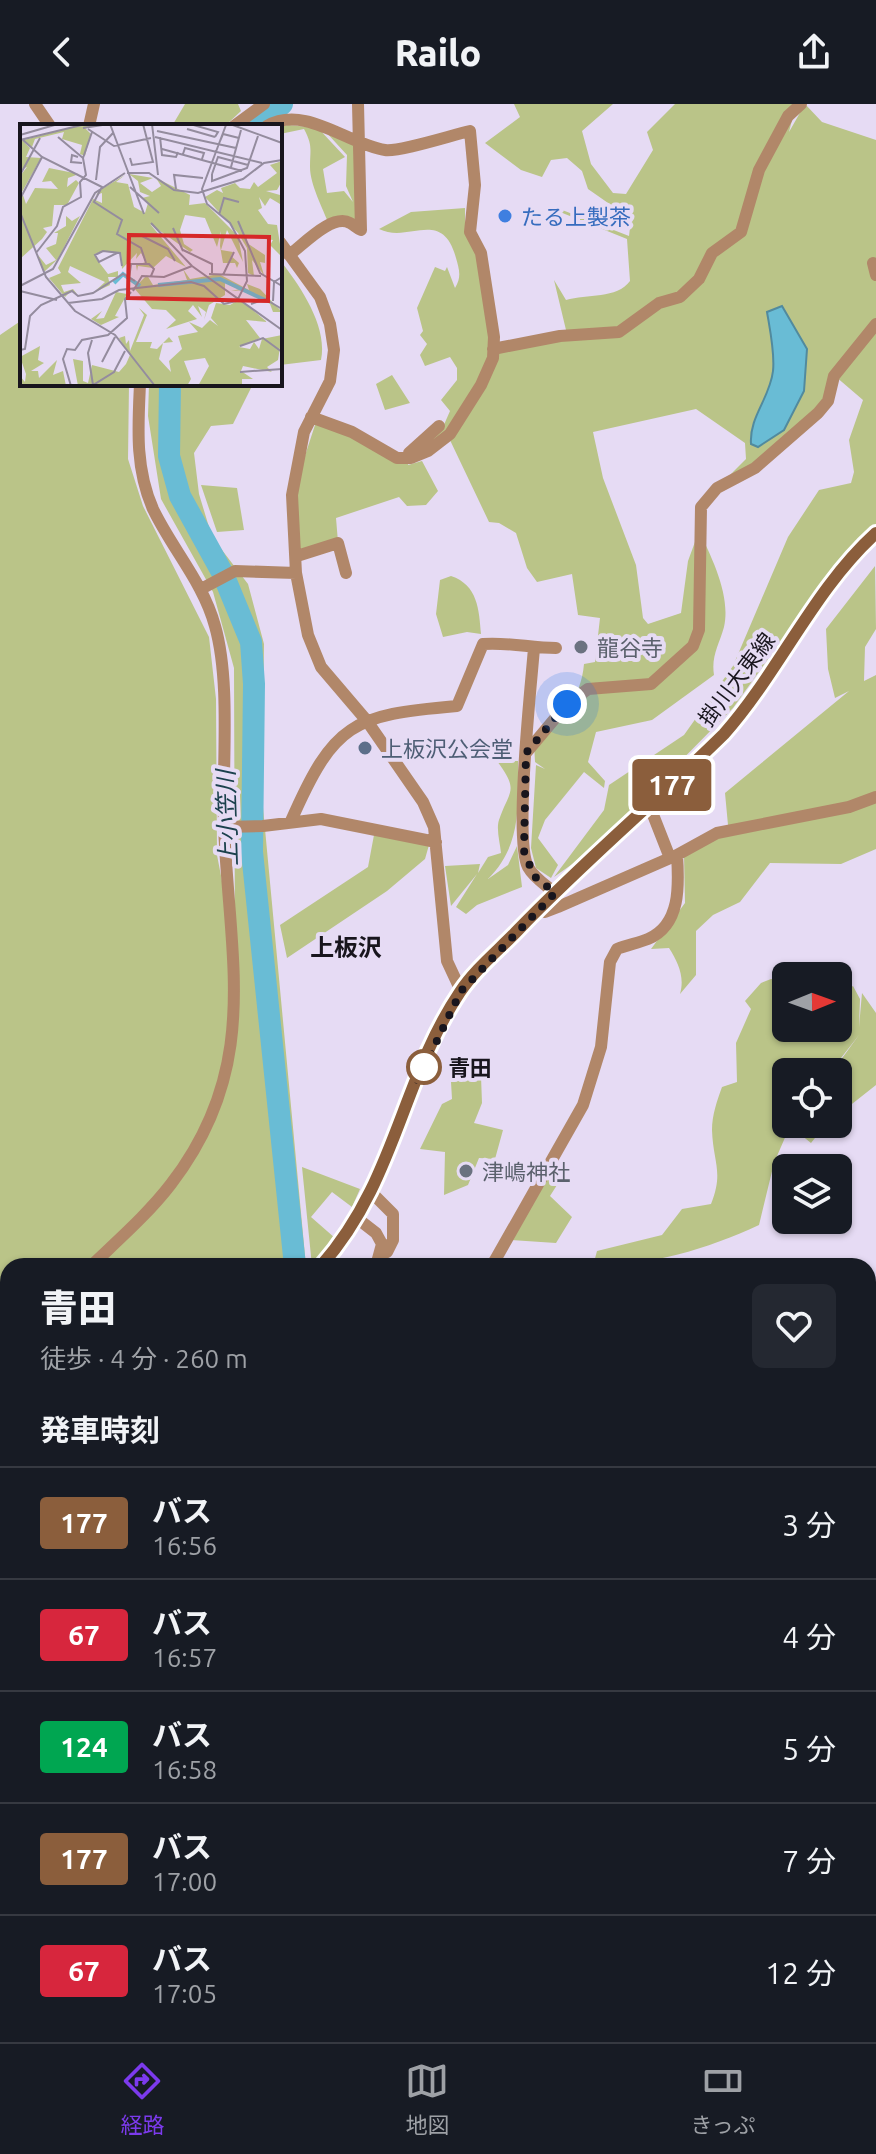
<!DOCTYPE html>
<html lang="ja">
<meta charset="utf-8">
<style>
:root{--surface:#171b24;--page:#242831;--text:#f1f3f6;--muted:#9ea1a6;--line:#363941;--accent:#7c3aed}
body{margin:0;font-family:Ubuntu,"Noto Sans JP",sans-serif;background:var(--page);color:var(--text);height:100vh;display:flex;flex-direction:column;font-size:30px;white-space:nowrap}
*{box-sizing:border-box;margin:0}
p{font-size:26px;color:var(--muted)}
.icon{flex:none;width:44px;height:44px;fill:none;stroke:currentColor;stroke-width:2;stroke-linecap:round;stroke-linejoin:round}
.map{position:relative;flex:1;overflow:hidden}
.side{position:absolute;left:0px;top:1154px;width:876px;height:784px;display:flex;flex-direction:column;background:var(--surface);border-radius:24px 24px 0 0;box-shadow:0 2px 6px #0004}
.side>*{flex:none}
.badge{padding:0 16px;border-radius:6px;font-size:28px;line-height:52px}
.needle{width:52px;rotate:89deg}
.tools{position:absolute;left:772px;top:858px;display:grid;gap:16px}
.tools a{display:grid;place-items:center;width:80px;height:80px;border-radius:12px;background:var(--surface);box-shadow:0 2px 6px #0004;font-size:40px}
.you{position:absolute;width:40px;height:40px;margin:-20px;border:6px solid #fff;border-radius:50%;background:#1a73e8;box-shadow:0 0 0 12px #1a73e833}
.map>.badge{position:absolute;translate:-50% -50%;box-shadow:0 0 0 4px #fff}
h2{padding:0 40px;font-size:30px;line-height:72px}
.round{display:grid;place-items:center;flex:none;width:84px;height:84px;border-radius:12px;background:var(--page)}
.head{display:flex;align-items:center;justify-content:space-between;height:136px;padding:0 40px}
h1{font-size:38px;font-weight:800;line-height:60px}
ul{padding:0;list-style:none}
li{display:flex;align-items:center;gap:24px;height:112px;padding:0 40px;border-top:2px solid var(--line)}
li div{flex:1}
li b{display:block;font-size:30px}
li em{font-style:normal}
li .badge{min-width:88px;font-weight:700;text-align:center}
header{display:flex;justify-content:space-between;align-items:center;height:104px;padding:0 40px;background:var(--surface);font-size:36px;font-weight:800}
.tabs{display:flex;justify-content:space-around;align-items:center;height:112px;border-top:2px solid var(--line);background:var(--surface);font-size:22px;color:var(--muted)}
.tabs a{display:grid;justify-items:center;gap:4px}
.tabs .selected{color:var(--accent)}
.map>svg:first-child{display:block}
</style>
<header><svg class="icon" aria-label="back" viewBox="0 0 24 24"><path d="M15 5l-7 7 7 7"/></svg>Railo<svg class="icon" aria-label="share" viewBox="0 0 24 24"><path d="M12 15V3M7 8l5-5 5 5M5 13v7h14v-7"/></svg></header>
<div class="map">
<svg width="876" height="1938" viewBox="0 0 876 1938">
<rect width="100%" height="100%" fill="#e6dbf4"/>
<path fill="#bac488" d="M185 0H238L241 7 225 22H172Z
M514 0H613L582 27 591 60 613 89 626 90 653 46 647 28 675 0H796L789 28 805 0 822 18 876 36V427L776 544 733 604 659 679 578 756 554 773 604 706 609 681 684 631 733 562 788 433 819 386 851 379 854 368 849 336 863 296 835 272C822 322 758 358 717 384L746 355 745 339 696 305 593 328 603 374 636 461 643 514 648 520 681 509 688 457 699 427C712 454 731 492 724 523 719 541 711 552 714 571L652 616 596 628 588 658 605 677 604 684 584 668 545 716 538 734 558 761 551 774 536 764 531 744 536 661 545 665 535 658 534 639C560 615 581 596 584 560L595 558 600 514 578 511 572 470 537 478 527 464 516 429 499 419 489 418 449 334 425 341 443 323 450 307 441 296 457 276V264L450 253 425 262 420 251 427 240 420 231 423 227 417 204 435 163 445 167 447 163 455 184C462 173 459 165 456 154 442 103 409 140 379 125L411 108 465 104V130L474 144 501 244 566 226 554 176 566 196C587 190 617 195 630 177L627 135 555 106 552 102 629 132 631 115 588 85 582 67 567 54 551 56 542 73 521 66 485 39 520 13Z
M289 21 318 24 345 53 323 65 327 89 344 87 353 98 346 82 347 51 325 27 359 37 361 121H329C323 104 310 81 310 63 310 45 313 42 304 25L280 30V22Z
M280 156C300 182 328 222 321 256L280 261Z
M22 216V280H129L128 355 143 402 209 533 216 595 217 751 235 845 234 564 213 488 161 395 148 312 149 280H253L233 320 211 322 194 349 199 390 212 433 248 480 264 540 262 693 306 1162H8V1229L0 1224V231Z
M392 271 410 299 385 306 376 280Z
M316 318 409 357 408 361 422 357 438 387 426 401 407 402 399 393 336 414 338 438 300 449 296 379Z
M201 381 237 384 244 426 217 428Z
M875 462 876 525 865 543 864 577 876 571V745L841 760 770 759 740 798 713 811 696 827V871L680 890C685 873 678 858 669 844L651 845 685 799 684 751 728 721 725 689 849 587 835 594 828 565 826 525Z
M451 472C478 481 479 506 481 530L467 528 443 533 436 510 440 476Z
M497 657H518C518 702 522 741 488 775L508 761 517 742 522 783 477 801 466 810 456 803 477 770 451 802 445 762 480 760 478 769 488 753 501 749C500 739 496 725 499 716 509 686 520 688 497 657Z
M374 731 431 734 425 755 387 787 287 854 280 821 368 763Z
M771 875 786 878V924H838V891L853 882 860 895 859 923 862 889 876 909V981L838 1011V968H832L859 931 830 968H786V1020H826L811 1039 790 1022 774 1059 759 1121C707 1145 650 1162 593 1162L597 1147 662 1131 682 1105 711 1100C724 1068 713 1058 712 1026 712 1011 717 997 722 983L737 978 736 939 751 905 745 897 761 879Z
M481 972 482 999 474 1019 503 1026 495 1055 479 1054 468 1081 444 1091 445 1048 420 1045 442 1000 452 995 451 978Z
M302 1063 360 1085 352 1103 332 1088 311 1113 335 1134 312 1162Z
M553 1064 564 1070 550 1092 572 1113 556 1139 511 1136Z
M876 1626V1938H839L836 1930H868V1640Z"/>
<path fill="#69bcd5" stroke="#518a9e" stroke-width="2" d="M782 202 807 245 804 287 784 326 758 343 751 340C749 313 770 294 773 267 775 249 770 226 767 208Z"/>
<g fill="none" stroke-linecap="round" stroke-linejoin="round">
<path stroke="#518a9e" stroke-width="4" d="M0 1295 8 1311"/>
<path stroke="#69bcd5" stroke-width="22" d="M255 22 282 0
M170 280 169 352 180 392 223 470 251 538 254 580 252 748 295 1162
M0 1918 8 1903"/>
<path stroke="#b18769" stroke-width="12" d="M35 0 50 22
M89 22 94 0
M234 22 264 0
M267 22C305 0 349 41 385 46 400 48 452 31 470 27L475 81 470 128 481 149 494 233 493 254 481 281 450 330 428 347 411 354H397L352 328 311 313
M280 138 320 193 330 220 334 246 330 277 304 328 292 391 296 469 308 531 321 563 367 617 423 698 434 723 447 857 461 887
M289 151C303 141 332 109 350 119 354 121 357 124 361 126L358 0
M873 159 876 171
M493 245 560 232 619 228 659 199 680 193 699 175 712 149 741 128 759 66 788 12 801 0
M409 349 439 322
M297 452 338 439 346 469
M201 485 235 467 296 469
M534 544C531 583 514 736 528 763 534 774 546 781 555 789
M526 649 567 600 588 585 651 580 693 542 699 526 701 403 717 384 755 364 818 309 828 297 834 272 876 220
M650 703 670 754
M291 717C334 619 352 611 457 602L483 540C509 538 531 544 556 544
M224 723 263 722 321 715 436 738
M538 806 545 808 558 803 677 751 717 729 849 703 876 693
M372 1089 393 1110V1136L387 1148 381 1150
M358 1115 376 1129 382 1140 376 1162
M91 1162C118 1136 148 1110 171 1080 262 962 229 856 224 721 222 661 231 578 215 522 203 478 172 445 153 405 135 364 138 323 140 280
M486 1162 494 1158 583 1001 601 943 610 858 617 845C627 841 638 839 648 835 681 821 679 781 677 751
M1 1251 8 1301
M0 1523 8 1527
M868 1527 876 1523
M868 1635 876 1631
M0 1826 8 1857
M11 1938 16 1930
M330 1938 332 1930"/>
<path stroke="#793f07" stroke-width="16" d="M321 1162C396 1077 401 976 460 888 475 865 499 846 518 826 584 758 656 697 724 630 779 567 814 486 876 429
M0 1631 8 1614"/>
</g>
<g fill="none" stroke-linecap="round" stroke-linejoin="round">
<defs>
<path id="line" d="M321 1162C396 1077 401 976 460 888 475 865 499 846 518 826 583 758 656 697 724 630 779 568 814 485 876 429"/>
</defs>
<use href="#line" stroke="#fff" stroke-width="18"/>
<use href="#line" stroke="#8b5e3c" stroke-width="12"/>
<path stroke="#18151d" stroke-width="8" stroke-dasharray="0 14.4" d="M424 963 418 976 461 887 555 789 534 772 524 747 526 649 567 600"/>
</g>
<circle fill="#3f7fe0" stroke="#e6dbf4" stroke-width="3" cx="505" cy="112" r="8"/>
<g fill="#6b7280" stroke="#e6dbf4" stroke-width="3">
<circle cx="581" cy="543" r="8"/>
<circle cx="466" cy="1067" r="8"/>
</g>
<circle fill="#5c6f8a" stroke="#e6dbf4" stroke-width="3" cx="365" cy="644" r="8"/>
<circle fill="#fff" stroke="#8b5e3c" stroke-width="4" cx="424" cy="963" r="16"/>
<g text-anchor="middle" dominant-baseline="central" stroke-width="8" stroke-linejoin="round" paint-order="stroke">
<g font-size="22" fill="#366cbe" stroke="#e6dbf4" text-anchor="start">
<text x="521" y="112">たる上製茶</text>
</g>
<g font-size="22" fill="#5b616d" stroke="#e6dbf4" text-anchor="start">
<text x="597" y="543">龍谷寺</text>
<text x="482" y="1067">津嶋神社</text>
</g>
<g font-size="22" fill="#18151d" stroke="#e6dbf4">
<text transform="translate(736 575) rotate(-53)">掛川大東線</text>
</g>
<g font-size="22" fill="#4e5e75" stroke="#e6dbf4" text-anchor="start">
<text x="381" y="644">上板沢公会堂</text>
</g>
<g font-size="22" font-weight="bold" fill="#18151d" stroke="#e6dbf4" text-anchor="start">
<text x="448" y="963">青田</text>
</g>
<g font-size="24" font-style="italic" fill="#1b414d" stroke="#e6dbf4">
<text transform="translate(227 714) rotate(-92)">上小笠川</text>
</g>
<g font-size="24" font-weight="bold" fill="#18151d" stroke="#e6dbf4">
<text x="346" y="843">上板沢</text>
</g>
</g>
<g transform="translate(20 20)">
<rect width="262" height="262" fill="#e6dbf4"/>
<path d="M85 0 65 4 71 10 65 32 60 30 62 21 42 15 44 8 15 15 12 23 3 17 10 24 6 33 21 34 2 68 6 80 15 64 38 65 31 57 22 58 29 44 59 50 48 54 47 63 56 56 59 59 47 81H34L32 102 23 104 27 108 22 115 0 135V52L7 43 0 46V17L54 3ZM262 37V57L257 66 246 67 260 71V80L250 74 245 82 239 73 242 84 238 86 248 100 257 101 262 133 250 121 253 116 227 113V119L245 131V139L240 138 244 151 232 136 234 152 228 149 227 124 218 109 185 73 197 66 203 69 201 64 215 59 220 64 230 65 234 58 238 63 257 49 250 41ZM109 50 133 54 120 59 132 68 141 62 136 54 170 71 169 81 185 79 218 112 223 138 207 106 201 126 213 128 211 132 219 139 217 144 215 139H203L200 122 201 107 197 123 185 94 165 91 160 106 164 120 173 126 170 128 130 100 166 143 146 132 133 144 118 142 117 147 116 141 126 138 121 129 116 135 117 129 102 145 101 129 83 127 75 130 78 137 88 150 98 147V153H88L90 161 73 169 85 158 50 142 48 148 61 159 41 161 44 168 53 165 57 170 51 167 45 173 29 154 41 149 38 144 73 75 82 79V69L76 71 80 66 105 51 96 58 108 60 114 83 125 89 128 79 122 74 130 72 120 68 118 57ZM46 92 52 97 60 92 38 135 25 147H23L18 131 26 141 36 136 26 124 36 120 38 109H34L46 102ZM163 145 170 155 199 150 229 166 227 160 240 165 262 188H253L250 180 227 166 211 167 220 165 205 156V171L189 181 184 196 186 188 178 182 182 193 173 181 168 187 177 195 146 205 156 196 146 186 132 185 114 164 127 151 133 161 167 156ZM96 168 107 170 95 192 99 193 81 201 71 195 82 187 76 195 84 194ZM220 175 247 198 226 196 240 214 219 223 230 225 234 218 239 225 242 215 262 211 258 236 247 243 252 248 223 242 221 247 233 255H222V262H178L189 242 185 234 164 237 171 255 167 262H58L53 235 63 237V257L68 259 72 241 99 248 106 240 110 231 99 214 105 212 106 220 109 216 110 227 124 191 119 184 127 191 116 218H132L130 224 137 225 149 213 153 218 143 219 139 235 151 248 149 237 162 225 158 212 178 208 169 198 182 204 190 196 198 202 191 194 196 179 210 181ZM20 222 18 236 24 239 11 247H18L19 254 37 236 33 251 43 247 46 262H0V252L5 258 6 250 0 233Z" fill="#bac488"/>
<path fill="none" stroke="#69bcd5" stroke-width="4" d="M94 159 103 150 120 162M138 161 200 155 245 176"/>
<path fill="none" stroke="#948c9e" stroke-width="2" d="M90 0 124 90M132 0 138 51M170 0 198 8 195 13M210 0 262 19M63 4 89 0M68 5 94 22 131 14M167 5 195 13M137 7 216 24M0 11 38 0M135 13 242 39M140 13 142 31 156 33 158 28M0 16 66 0M3 16 22 33 82 63 74 78 102 96 97 110 121 124 126 139M200 17 203 10 219 14M142 25 222 47M163 30 165 24 184 29 182 35M58 33 52 31 51 38 62 39M63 34 72 8M110 34 112 41 133 38 123 0M211 43 221 6M107 49H129L154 66 178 69 223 55 244 39 262 36M192 50V57L227 44 238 12M192 50 198 33 228 41M0 51 20 14M76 56 80 23 93 9M110 63 139 89M156 65 154 51 183 54M0 75 22 33M0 88 26 153 55 187 95 211 135 262M199 91 204 74 219 78M218 97 240 149 262 162M131 99 172 142 262 206M153 104 163 127M120 111 148 125 155 137M163 126 192 140V149M16 129 37 102 43 83 61 73 60 58 66 51 63 34 38 13M97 129 79 138 75 131 83 127 100 129 102 142M189 150 241 152M203 151 214 128M109 155 111 140H129L134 145 131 152M0 162 33 145 75 69 105 49M0 167 37 176M113 167 122 152 144 153 172 142M253 177 254 158 262 153M48 179 82 175 99 166 171 158 184 162 204 180 217 177 227 157 225 127 210 99 187 80 182 65 206 1M231 180 245 175 262 185M72 216 68 229 73 261 94 248 105 227M220 222 243 214 262 228M0 226 5 225 10 192 21 181 52 167 58 172 73 169 103 150 115 157M82 238 95 213M220 248 262 245M51 262 43 235 47 225 55 226 62 216 88 211 107 194 105 175 111 168"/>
<path fill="#d62828" fill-opacity="0.15" stroke="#d62828" stroke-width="4" d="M109 111 249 113 248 177 108 174Z"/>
<rect width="262" height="262" fill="none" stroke="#18151d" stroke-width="4"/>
</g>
</svg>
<div class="tools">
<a><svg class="needle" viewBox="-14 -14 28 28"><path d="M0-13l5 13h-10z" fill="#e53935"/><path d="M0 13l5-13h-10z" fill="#9ea1a6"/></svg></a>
<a><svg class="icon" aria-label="locate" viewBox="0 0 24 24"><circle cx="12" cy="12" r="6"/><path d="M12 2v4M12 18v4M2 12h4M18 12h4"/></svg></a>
<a><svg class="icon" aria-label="layers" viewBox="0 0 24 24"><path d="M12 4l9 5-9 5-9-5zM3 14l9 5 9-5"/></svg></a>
</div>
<div class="you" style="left:567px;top:600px"></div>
<b class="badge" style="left:672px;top:681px;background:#8b5e3c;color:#fff">177</b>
<section class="side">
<div class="head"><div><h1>青田</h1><p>徒歩 · 4 分 · 260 m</p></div><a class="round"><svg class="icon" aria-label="heart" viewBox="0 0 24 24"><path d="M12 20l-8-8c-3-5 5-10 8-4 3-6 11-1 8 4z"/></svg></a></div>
<h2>発車時刻</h2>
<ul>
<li><span class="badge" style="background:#8b5e3c;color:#fff">177</span><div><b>バス</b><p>16:56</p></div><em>3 分</em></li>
<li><span class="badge" style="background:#d7263d;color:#fff">67</span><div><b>バス</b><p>16:57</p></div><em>4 分</em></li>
<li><span class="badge" style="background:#00a651;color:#fff">124</span><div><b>バス</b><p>16:58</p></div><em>5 分</em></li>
<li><span class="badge" style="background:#8b5e3c;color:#fff">177</span><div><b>バス</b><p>17:00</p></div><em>7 分</em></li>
<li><span class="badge" style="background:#d7263d;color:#fff">67</span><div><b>バス</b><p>17:05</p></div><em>12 分</em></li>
</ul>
</section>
</div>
<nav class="tabs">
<a class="selected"><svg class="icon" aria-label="directions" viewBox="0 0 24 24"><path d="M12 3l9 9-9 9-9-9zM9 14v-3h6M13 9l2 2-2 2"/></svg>経路</a>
<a><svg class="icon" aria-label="map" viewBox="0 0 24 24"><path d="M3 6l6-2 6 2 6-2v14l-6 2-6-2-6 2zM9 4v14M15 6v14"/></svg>地図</a>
<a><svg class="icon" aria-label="tickets" viewBox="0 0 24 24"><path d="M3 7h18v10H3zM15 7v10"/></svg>きっぷ</a>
</nav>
